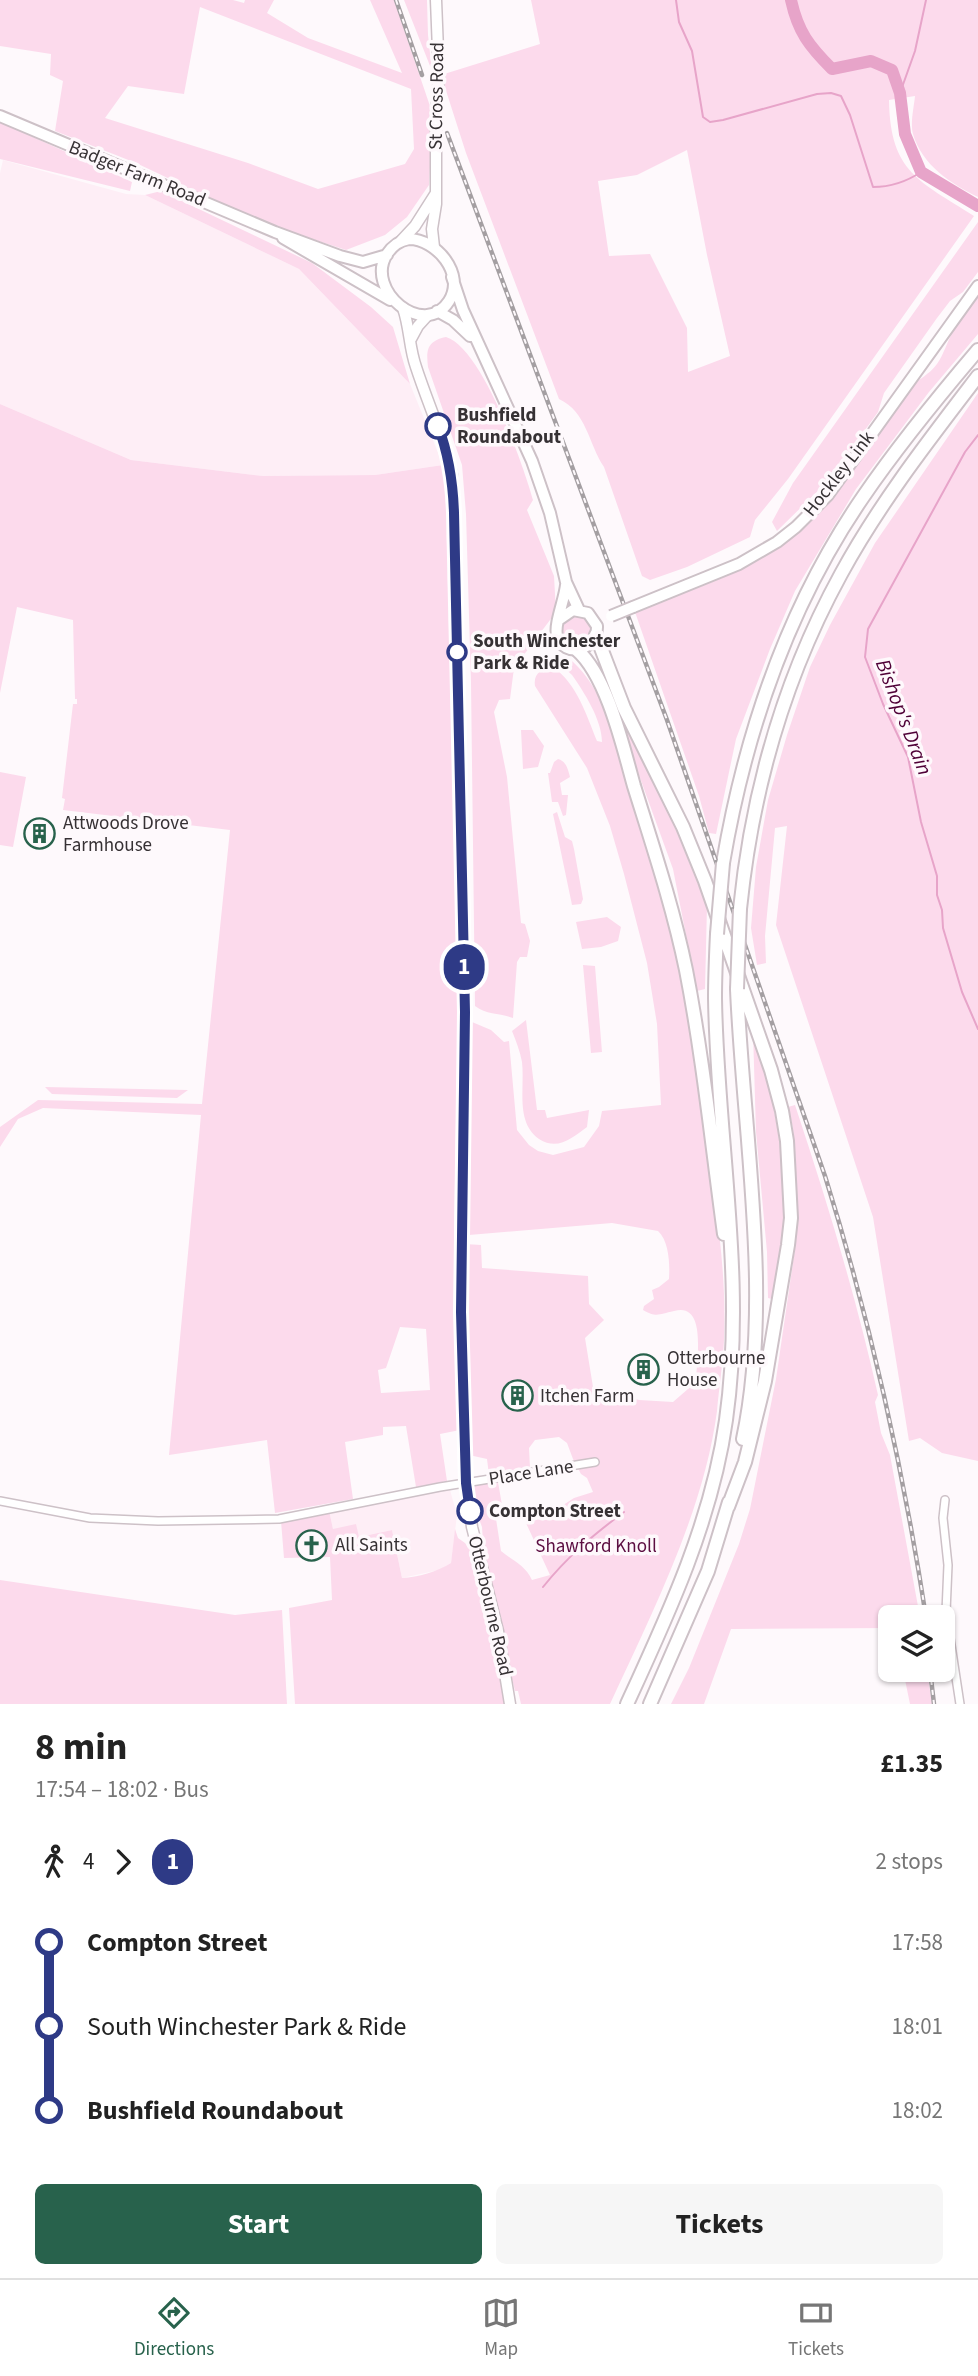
<!DOCTYPE html>
<meta charset="utf-8">
<style>
:root{--surface:#fff;--page:#f6f6f6;--text:#222;--muted:#767676;--line:#e0e0e0;--accent:#28624c}
body{margin:0;font-family:"Source Sans 3",sans-serif;background:var(--page);color:var(--text);height:100vh;display:flex;flex-direction:column;font-size:26px;white-space:nowrap}
*{box-sizing:border-box;margin:0}
p{font-size:23px;color:var(--muted)}
.icon{flex:none;width:38px;height:38px;fill:none;stroke:currentColor;stroke-width:2;stroke-linecap:round;stroke-linejoin:round}
.map{position:relative;height:1704px;overflow:hidden}
.drawer{display:flex;flex-direction:column;background:var(--surface);flex:1}
.drawer>*{flex:none}
.badge{padding:0 14px;border-radius:23px;font-size:24px;line-height:46px}
.fabs{position:absolute;left:878px;top:1605px;display:grid;gap:14px}
.fabs a{display:grid;place-items:center;width:77px;height:77px;border-radius:10px;background:var(--surface);box-shadow:0 2px 5px #0004;font-size:35px}
.map>.badge{position:absolute;translate:-50% -50%;box-shadow:0 0 0 4px #fff}
.legs{display:flex;align-items:center;gap:10px;height:77px;padding:0 35px;font-size:23px}
.legs p{margin-inline-start:auto}
.overview{display:flex;align-items:center;justify-content:space-between;height:119px;padding:0 35px}
h1{font-size:38px;font-weight:700;line-height:52px}
.button{display:flex;gap:14px;margin-top:auto;padding:14px 35px}
.button a{flex:1;height:80px;border-radius:10px;background:var(--accent);color:#fff;font-size:28px;font-weight:700;line-height:80px;text-align:center}
.button a+a{background:var(--page);color:var(--text)}
ul{padding:0 35px;list-style:none}
li{display:flex;align-items:center;gap:24px;height:84px;font-size:26px}
li i{display:grid;place-items:center;width:10px;height:100%;margin:0 9px;background:currentColor}
li i::after{content:'';width:18px;height:18px;margin:-9px;border:5px solid;border-radius:50%;background:var(--surface)}
li p{margin-inline-start:auto}
li:first-child i{background:linear-gradient(#0000 50%,currentColor 0)}
li:last-child i{background:linear-gradient(currentColor 50%,#0000 0)}
.menu{display:flex;justify-content:space-around;align-items:center;height:98px;border-top:2px solid var(--line);background:var(--surface);font-size:19px;color:var(--muted)}
.menu a{display:grid;justify-items:center;gap:4px}
.menu .active{color:var(--accent)}
.map>svg:first-child{display:block}
</style>
<div class="map">
<svg width="978" height="1704" viewBox="0 0 978 1704">
<rect width="100%" height="100%" fill="#fef9fc"/>
<path fill="#feeef6" d="M3 160 126 194 145 195 299 269 410 384 443 465 375 475 263 476 131 460 0 404V173Z
M450 1490 457 1515 451 1563 439 1570 402 1578 392 1530 358 1537 333 1529 329 1510Z"/>
<path fill="#fcdaec" fill-rule="evenodd" d="M0 0H233L244 3 245 0H274L267 13 308 38 402 73 370 0H394L433 115 429 185 407 217 385 235 346 250 263 223 136 163 55 131 63 81 50 75 51 54 0 46ZM200 7 411 89 414 149 405 164 318 189 248 163 105 118 128 86 184 94Z
M404 0H427L428 35 432 71Z
M531 0H978V197C951 184 922 165 913 134 910 123 914 107 915 96L889 100C890 173 920 181 974 216L788 479 755 520 750 537 687 567 650 580 642 576 604 467C588 443 587 412 559 399L466 153 441 75 540 44ZM687 150 707 255 730 356 688 372 687 328 650 254 609 256 598 181 637 175Z
M0 122 132 182 130 191 0 159Z
M161 191 312 263 371 307 393 327 410 384 299 269 145 195Z
M978 222V272L963 292 950 301 937 318 884 393 878 412 829 480 777 531 772 522 793 483Z
M978 296V334L929 392 856 489 795 591 770 649 736 739 716 834 709 833 699 796 635 612C676 595 719 582 758 560 831 518 858 450 909 389 918 379 929 375 937 364 944 354 947 342 953 331 959 318 970 307 978 296Z
M446 337C482 348 523 464 533 500L527 510 554 576 556 612 514 668 510 699 499 700 494 712 507 777 521 923 525 924 530 941 527 957H520L517 962 513 1018C500 1013 487 1015 475 1006L471 683 466 514 462 465 428 367C426 350 427 341 446 337Z
M978 393V1461L942 1453 920 1438 909 1441 873 1217 776 925 787 826 775 828 765 936 766 963 757 965 751 928 756 867 768 800 787 735 810 667 830 625 875 543Z
M0 404 131 460 263 476 375 475 443 465 446 505 458 1004 454 1238 456 1382 460 1430 440 1434 447 1481 416 1487 406 1426 383 1427V1435L345 1442 353 1499 275 1513 267 1440 169 1455 201 1115 43 1108 18 1119 0 1147V1127L38 1100 202 1104 230 830 63 810 65 799 62 798 73 704H77V699H75L73 620 17 607 0 693ZM400 1327 426 1329 430 1390 381 1393 378 1370 386 1368Z
M563 630a14 14 0 1 1 28 0a14 14 0 1 1-28 0Z
M568 658C607 687 620 756 633 801 652 864 672 927 685 991 695 1038 699 1086 706 1133 715 1201 727 1270 724 1340 723 1363 719 1388 717 1411 704 1511 652 1613 610 1704H521L518 1691H515L503 1640 506 1704H295L289 1608 332 1600 330 1557 284 1558 281 1521 329 1510 333 1529 356 1524 359 1537 392 1530 402 1578C419 1577 436 1572 451 1563L455 1529 458 1538 465 1543 475 1557H484L482 1527 473 1503 471 1492 473 1485 498 1482 502 1505 494 1506 501 1551C513 1561 525 1565 532 1580L550 1575 526 1523 543 1518 574 1498 593 1492 587 1478 581 1474 573 1459 567 1443 559 1437 535 1440 529 1448 530 1468 489 1475 487 1459 469 1455 465 1326V1244L481 1245 482 1268 588 1276 589 1304 604 1320 585 1338 593 1387 639 1400 673 1402 696 1382C696 1363 708 1301 674 1311 659 1314 657 1318 643 1310L644 1306 654 1299 652 1290 659 1287 669 1279C670 1264 669 1241 658 1231L612 1223 469 1235 472 1022 491 1030 504 1042 509 1041 517 1130 529 1145 538 1151 553 1155 584 1147 599 1126 602 1111 661 1105 657 1024 647 963 624 874 610 826 587 768 535 686C533 673 542 669 553 667 577 684 586 714 597 741L602 742C602 720 584 692 572 675 568 671 564 668 560 663Z
M628 727 674 825 707 906 705 989 697 991 673 869 623 731Z
M521 730H533L544 746 538 767 523 769Z
M558 759C566 761 568 769 570 777L560 783 562 795H568L566 815 563 816 558 802H552L548 773H550L554 762Z
M0 772 26 777 13 847 0 845Z
M557 812 565 837 572 841 574 849 583 899 581 904 572 905 553 814Z
M607 917 621 927 618 941 601 947 582 949 576 922Z
M583 965 595 966 602 1052 591 1053Z
M526 1020 537 1110H545L547 1118 589 1110 587 1127C572 1138 558 1151 539 1139 515 1122 525 1088 522 1062 520 1051 516 1041 512 1031Z
M753 1032C777 1103 790 1181 782 1256 780 1271 775 1285 772 1299L768 1298 767 1252 756 1132Z
M45 1087 188 1090 177 1098 52 1094Z
M795 1105C827 1201 856 1297 878 1395L875 1402 881 1433 890 1455 920 1617H891V1628L731 1629 704 1704H671L689 1668 739 1544 750 1509 776 1379 796 1242 798 1211 793 1128 788 1107Z
M0 1580 235 1615 282 1610 287 1704H0Z
M903 1670H927L932 1704H910Z"/>
<g fill="none" stroke-linecap="round" stroke-linejoin="round">
<path stroke="#e7a4c9" stroke-width="2" d="M676 0 679 22 692 51 703 117 710 122 723 120 817 94 831 93 841 96 850 115 873 187C891 187 906 182 921 172
M900 93 915 51 926 0
M978 435 965 452 868 629 865 657 883 704 908 757 921 822 937 876V895L942 910 943 928 962 992 978 1029
M543 1587C567 1557 593 1535 624 1512"/>
<path stroke="#e7a4c9" stroke-width="12" d="M791 0C798 32 809 46 832 69L871 61 892 70 900 93 905 134 921 172 978 206"/>
<defs>
<path id="street" d="M945 1500 943 1518 948 1565 946 1612 960 1704
M0 1501 90 1518 158 1521 279 1519 440 1487 595 1462"/>
<path id="secondary" d="M401 241 415 226 436 193
M434 247 432 229 436 204V121L439 76 436 0
M403 308C410 328 409 348 416 367 428 404 444 438 452 475L465 1012 461 1312 466 1483 472 1527 498 1631 510 1704
M411 339 418 326 428 315"/>
<path id="primary" d="M0 116 275 232 340 256 363 262 387 255
M283 238 390 300
M409 239C436 239 466 274 449 301 424 340 364 290 387 254 393 245 399 241 409 239Z
M452 277 463 310 532 461 550 513 566 582 579 610
M437 311 453 320 470 336
M633 607 739 564 777 542 796 527 828 495 978 286
M560 619 573 610 588 613 597 626C598 650 564 660 557 635 554 624 565 598 566 585"/>
<path id="highway" d="M596 635 624 708 683 827 705 881 771 1070 782 1111 787 1141 791 1218 788 1245 765 1381 745 1462 728 1507
M577 650C607 676 623 747 634 786 653 847 673 907 686 970 703 1057 712 1146 724 1234
M723 863C745 734 788 606 863 497 898 446 938 397 978 350
M740 909C752 791 784 678 841 574 879 504 929 440 978 376
M737 989C743 1133 773 1298 743 1439
M627 1704C669 1613 712 1520 726 1420 746 1279 717 1139 715 998 715 977 716 955 717 934
M650 1704 708 1571 729 1502"/>
</defs>
<use href="#street" stroke="#cdc1c7" stroke-width="10"/>
<use href="#secondary" stroke="#cdc1c7" stroke-width="13"/>
<use href="#primary" stroke="#cdc1c7" stroke-width="14"/>
<use href="#highway" stroke="#cdc1c7" stroke-width="16"/>
<use href="#street" stroke="#fff" stroke-width="7"/>
<use href="#secondary" stroke="#fff" stroke-width="10"/>
<use href="#primary" stroke="#fff" stroke-width="10"/>
<use href="#highway" stroke="#fff" stroke-width="12"/>
<defs>
<path id="rail" d="M396 0 422 75
M447 133 667 720 825 1176C870 1320 903 1468 926 1617
M930 1670 934 1704"/>
</defs>
<use href="#rail" stroke="#a49fa2" stroke-width="4.5"/>
<use href="#rail" stroke="#fef9fc" stroke-width="2" stroke-dasharray="5" stroke-linecap="butt"/>
<defs>
<path id="primary-bridge" d="M611 616 633 607"/>
<path id="highway-bridge" d="M717 934 723 863
M737 989 740 909"/>
</defs>
<use href="#primary-bridge" stroke="#cdc1c7" stroke-width="14" stroke-linecap="butt"/>
<use href="#highway-bridge" stroke="#cdc1c7" stroke-width="16" stroke-linecap="butt"/>
<use href="#primary-bridge" stroke="#fff" stroke-width="10"/>
<use href="#highway-bridge" stroke="#fff" stroke-width="12"/>
</g>
<g fill="none" stroke-linecap="round" stroke-linejoin="round">
<defs>
<path id="line-1" d="M438 426C449 455 453 482 454 513L465 1012 461 1312 466 1483 470 1511"/>
</defs>
<use href="#line-1" stroke="#fff" stroke-width="16"/>
<use href="#line-1" stroke="#2e3a86" stroke-width="10"/>
</g>
<defs>
<symbol id="building-ring" viewBox="-11 -11 22 22"><circle r="9.5" fill="#fef9fc" stroke="#28624c" stroke-width="1.5"/><path d="M-4-6H4V6H1V3H-1V6H-4ZM-2.5-4.3h1.7v1.8h-1.7ZM.8-4.3h1.7v1.8H.8ZM-2.5-1h1.7V.8h-1.7ZM.8-1h1.7V.8H.8Z" fill="#28624c"/></symbol>
<symbol id="church-ring" viewBox="-11 -11 22 22"><circle r="9.5" fill="#fef9fc" stroke="#28624c" stroke-width="1.5"/><path d="M-1.2-6h2.4v3.5h3.3v2.4h-3.3V6h-2.4V-.1h-3.3v-2.4h3.3Z" fill="#28624c"/></symbol>
</defs>
<g fill-rule="evenodd">
<use href="#building-ring" x="22" y="816" width="35" height="35"/>
<use href="#building-ring" x="626" y="1352" width="35" height="35"/>
<use href="#building-ring" x="500" y="1378" width="35" height="35"/>
<use href="#church-ring" x="294" y="1528" width="35" height="35"/>
</g>
<g fill="#fff" stroke="#2e3a86" stroke-width="3.5">
<circle cx="438" cy="426" r="12"/>
<circle cx="457" cy="652" r="9"/>
<circle cx="470" cy="1511" r="12"/>
</g>
<g text-anchor="middle" dominant-baseline="central" stroke-width="7" stroke-linejoin="round" paint-order="stroke">
<g font-size="19" fill="#363134" stroke="#fef9fc">
<text transform="translate(437 96) rotate(-89)">St Cross Road</text>
<text transform="translate(137 174) rotate(22)">Badger Farm Road</text>
<text transform="translate(839 474) rotate(-52)">Hockley Link</text>
<text transform="translate(531 1473) rotate(-9)">Place Lane</text>
<text transform="translate(490 1606) rotate(77)">Otterbourne Road</text>
</g>
<g font-size="19" font-weight="bold" fill="#363134" stroke="#fef9fc" text-anchor="start">
<text x="457" y="415">Bushfield<tspan x="457" dy="22">Roundabout</tspan></text>
<text x="473" y="641">South Winchester<tspan x="473" dy="22">Park &amp; Ride</tspan></text>
<text x="489" y="1511">Compton Street</text>
</g>
<g font-size="19" fill="#363134" stroke="#fef9fc" text-anchor="start">
<text x="63" y="823">Attwoods Drove<tspan x="63" dy="22">Farmhouse</tspan></text>
<text x="667" y="1358">Otterbourne<tspan x="667" dy="22">House</tspan></text>
<text x="540" y="1396">Itchen Farm</text>
<text x="335" y="1545">All Saints</text>
</g>
<g font-size="19" fill="#5c0e42" stroke="#fef9fc">
<text x="596" y="1546">Shawford Knoll</text>
</g>
<g font-size="21" font-style="italic" fill="#4f0037" stroke="#fef9fc">
<text transform="translate(904 717) rotate(69)">Bishop's Drain</text>
</g>
</g>
</svg>
<div class="fabs">
<a><svg class="icon" aria-label="layers" viewBox="0 0 24 24"><path d="M12 4l9 5-9 5-9-5zM3 14l9 5 9-5"/></svg></a>
</div>
<b class="badge" style="left:464px;top:967px;background:#2e3a86;color:#fff">1</b>
</div>
<section class="drawer">
<div class="overview"><div><h1>8 min</h1><p>17:54 – 18:02 · Bus</p></div><b>£1.35</b></div>
<div class="legs"><svg class="icon" aria-label="walk" viewBox="0 0 24 24"><circle cx="13" cy="4" r="2"/><path d="M13 8l-2 6 4 7M11 14l-3 7M7 12l3-4h3l4 4"/></svg>4<svg class="icon" aria-label="forward" viewBox="0 0 24 24"><path d="M9 5l7 7-7 7"/></svg><b class="badge" style="background:#2e3a86;color:#fff">1</b><p>2 stops</p></div>
<ul>
<li><i style="color:#2e3a86"></i><b>Compton Street</b><p>17:58</p></li>
<li><i style="color:#2e3a86"></i><span>South Winchester Park &amp; Ride</span><p>18:01</p></li>
<li><i style="color:#2e3a86"></i><b>Bushfield Roundabout</b><p>18:02</p></li>
</ul>
<div class="button"><a>Start</a><a>Tickets</a></div>
</section>
<nav class="menu">
<a class="active"><svg class="icon" aria-label="directions" viewBox="0 0 24 24"><path d="M12 3l9 9-9 9-9-9zM9 14v-3h6M13 9l2 2-2 2"/></svg>Directions</a>
<a><svg class="icon" aria-label="map" viewBox="0 0 24 24"><path d="M3 6l6-2 6 2 6-2v14l-6 2-6-2-6 2zM9 4v14M15 6v14"/></svg>Map</a>
<a><svg class="icon" aria-label="tickets" viewBox="0 0 24 24"><path d="M3 7h18v10H3zM15 7v10"/></svg>Tickets</a>
</nav>
